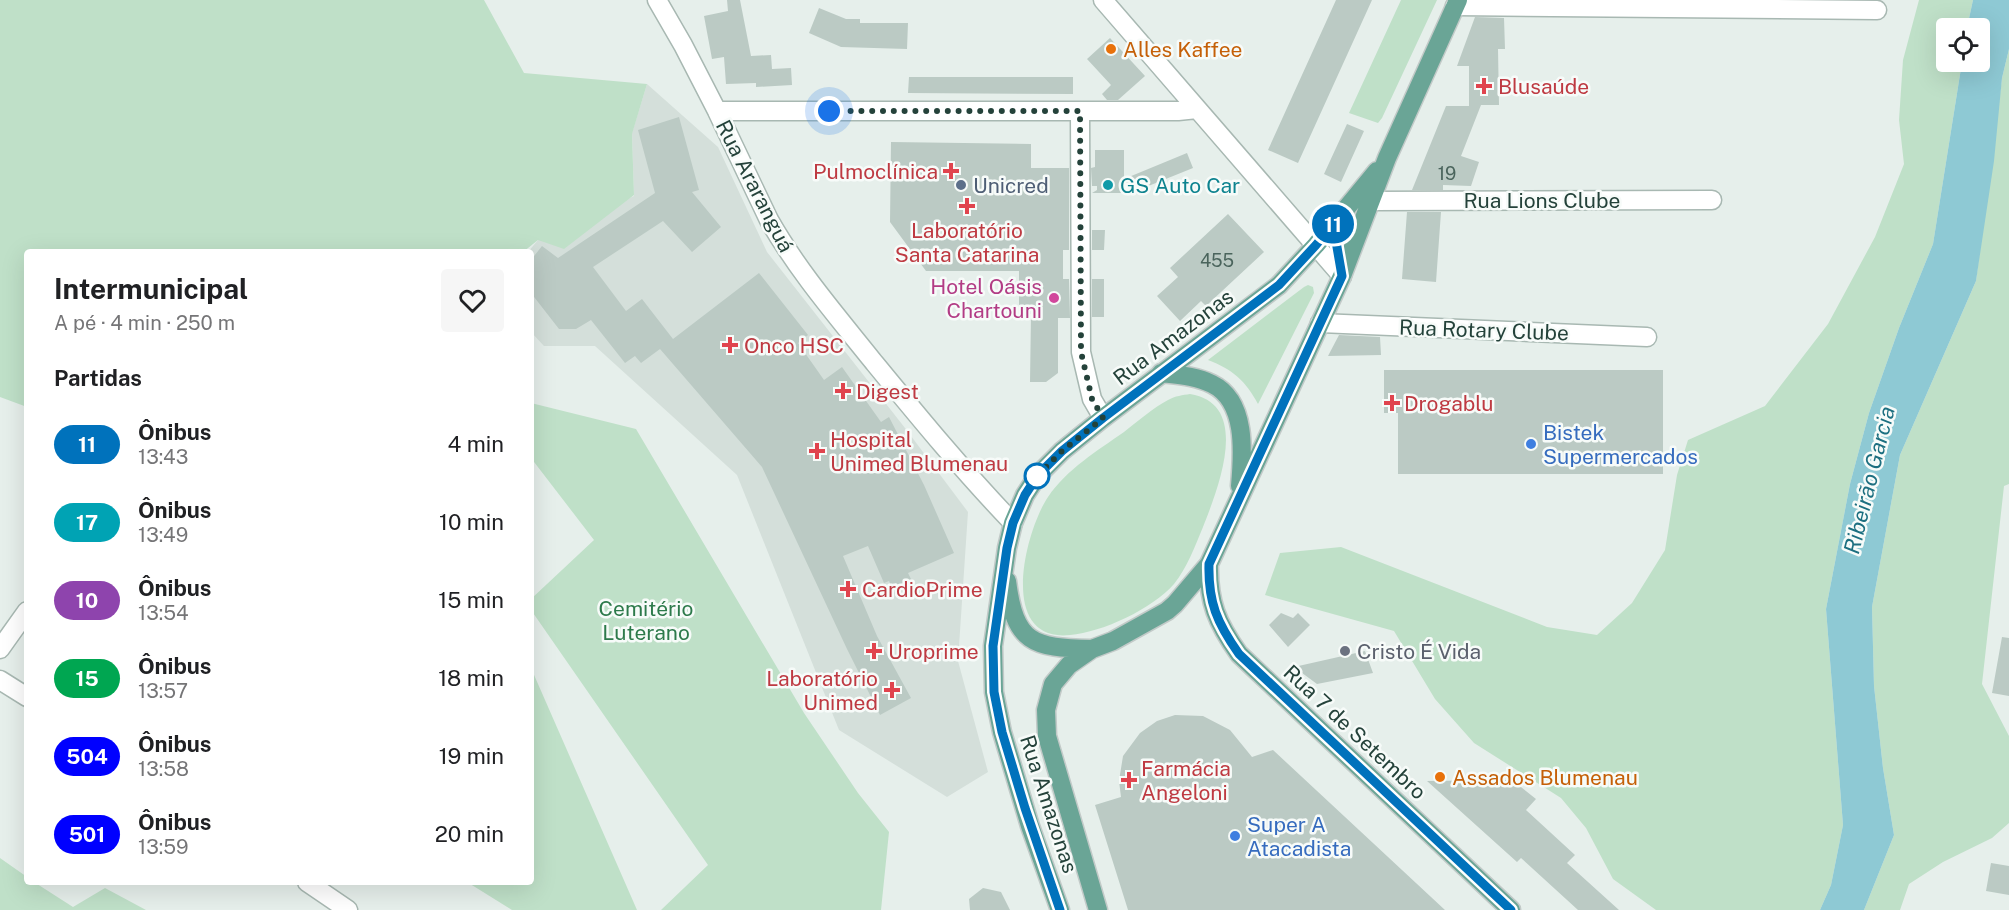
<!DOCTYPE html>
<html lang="pt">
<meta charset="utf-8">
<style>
:root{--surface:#fff;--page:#f6f6f6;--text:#202124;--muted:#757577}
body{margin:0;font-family:"Public Sans",sans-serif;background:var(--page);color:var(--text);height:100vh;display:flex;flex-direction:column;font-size:22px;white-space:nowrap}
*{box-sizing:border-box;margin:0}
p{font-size:20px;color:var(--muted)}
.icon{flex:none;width:33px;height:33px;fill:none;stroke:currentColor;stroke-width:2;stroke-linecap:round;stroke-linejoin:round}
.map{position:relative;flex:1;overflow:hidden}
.panel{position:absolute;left:24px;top:249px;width:510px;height:636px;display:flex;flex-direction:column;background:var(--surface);border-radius:6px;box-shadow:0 6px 24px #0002}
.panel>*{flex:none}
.badge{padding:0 12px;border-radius:20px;font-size:21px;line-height:39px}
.controls{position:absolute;left:1936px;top:18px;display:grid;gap:12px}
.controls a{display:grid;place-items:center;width:54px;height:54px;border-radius:6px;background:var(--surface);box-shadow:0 6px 24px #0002;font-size:30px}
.you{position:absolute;width:30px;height:30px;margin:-15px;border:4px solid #fff;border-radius:50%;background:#1a73e8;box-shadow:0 0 0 9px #1a73e833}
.map>.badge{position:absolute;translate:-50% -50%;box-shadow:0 0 0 3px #fff}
h2{padding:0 30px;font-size:22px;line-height:54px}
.round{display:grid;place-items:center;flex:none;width:63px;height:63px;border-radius:6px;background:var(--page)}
.headline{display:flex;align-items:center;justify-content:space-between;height:102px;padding:0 30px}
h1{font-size:28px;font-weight:700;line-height:45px}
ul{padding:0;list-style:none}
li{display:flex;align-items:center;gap:18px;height:78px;padding:0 30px}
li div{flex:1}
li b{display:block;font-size:22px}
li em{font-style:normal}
li .badge{min-width:66px;font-weight:700;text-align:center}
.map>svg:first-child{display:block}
</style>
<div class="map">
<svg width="2009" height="910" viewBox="0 0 2009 910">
<rect width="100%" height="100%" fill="#e6efeb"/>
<path fill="#d4dfda" d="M647 84 718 147 767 252 905 428 968 512 958 661 988 772 947 797 839 730 737 475 595 346H544L531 332V252H528L538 240 634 196 632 133Z"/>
<path fill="#bfe0c8" d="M0 0H484L524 73 647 84 632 134 634 195 564 249 538 240 523 252H27V407L0 397Z
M1401 0H1437L1382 118 1378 123 1349 113Z
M1919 0H1973L1967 28H1947V62H1962L1933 244 1899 328 1869 413 1850 484 1826 609 1843 825 1831 885 1820 910H1656L1613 879 1586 828 1561 798 1474 743 1435 699 1394 631 1265 595 1280 553 1341 547 1547 627 1597 635 1632 603 1665 550 1677 475 1688 440 1765 406 1828 324 1875 237 1904 164 1899 120 1903 60Z
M2009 49V484L2004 486 1982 684 2009 736V823L1992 838 1943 862 1909 884 1900 910H1864L1894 835 1883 768 1874 686 1872 607 1900 455 1976 281 2002 78Z
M1308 285 1313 287 1314 293 1258 404C1246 381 1232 369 1208 360L1304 287Z
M1190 394C1253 404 1217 491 1203 527 1195 546 1187 568 1174 584 1152 609 1103 632 1070 635 997 643 1025 531 1048 497 1067 469 1097 451 1124 432 1138 421 1153 408 1168 400 1175 396 1183 395 1190 394Z
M531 403 636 429 804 713 858 793 889 832 881 910H661L708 865 531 610V599L594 540 531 458Z
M531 668 637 910H512L467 882H531Z
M0 858 27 877V882H34L73 907 105 888 146 910H0Z"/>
<path fill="#8ec9d4" d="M1973 0H2009V49L2002 78 1994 161 1976 281 1900 455 1872 607 1874 686 1883 768 1894 835 1864 910H1820L1831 885 1843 825 1826 609 1850 484 1869 413 1899 328 1933 244 1962 62H1980V28H1967Z"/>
<path fill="#bbcac4" d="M727 0H740L751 56 771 55 772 69 791 68 792 85 756 87V83L726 84 724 57 712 59 704 16 728 11Z
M1336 0H1372L1298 163 1268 150Z
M819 8 846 19H860V23H908L907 49 841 47 809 33Z
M1475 17 1504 18 1505 49H1498L1499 105H1481L1461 156 1479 162 1471 186 1443 185V190H1412L1446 106H1469V66H1457Z
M1110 38 1145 76 1118 100H1107L1102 94 1111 85 1087 59Z
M909 77H1073V94L908 93Z
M679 117 699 190 692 192 721 227 692 252 663 221 593 267 626 311 642 299 673 339 759 273 808 335 798 343 824 380 842 367 881 422 889 417 924 485 954 553 908 573 915 587 895 595 889 581 884 583 868 546 843 556 877 636 911 698 880 715 847 649 762 467 660 349 641 363 635 356 625 363 591 320 576 329H559L531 293V260L542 246 558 258 655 193 638 130Z
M1347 124 1364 131 1341 182 1324 174Z
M891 142 1031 144V168H1069V250H1063V279H1069L1070 318H1058V373L1046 382H1030L1031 314H1019V271H926L890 222Z
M1095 150H1124V179L1187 153 1193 168 1131 193H1092L1097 190V186H1092L1091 168 1095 167Z
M1407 212H1441L1436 282 1402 279Z
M1228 214 1264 252 1206 306 1201 301 1180 321 1157 296 1178 277 1170 268Z
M1092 230H1105L1104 250H1092Z
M1092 279H1104V317H1092Z
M1339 335 1380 337 1381 355 1328 356Z
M1384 370H1663V474H1398V413H1384Z
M1281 613 1293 618 1298 613 1310 625 1288 647 1269 625Z
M2002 637 2009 638V696L1992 693Z
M1365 651 1373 673 1317 684 1294 667Z
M1175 715 1203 716 1230 730 1252 757 1273 750 1445 910H1128L1095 805 1121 797 1119 781 1123 756 1140 733 1157 721Z
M1512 780 1536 799 1526 810 1575 855 1567 863 1619 910H1578L1521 858 1517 862 1427 781Z
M1991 863 2009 866V895L1986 891Z
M983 888 1001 892 1010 910H970L969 899Z"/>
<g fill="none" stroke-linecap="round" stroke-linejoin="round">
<defs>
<path id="minor" d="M657 0 683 45 717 111 769 220C798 271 836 315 872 360 918 416 963 471 1013 523
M1103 0 1342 276
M1455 6 1877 10
M717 111H1178L1197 109
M1080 111 1081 352 1092 399 1103 418
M1372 201 1712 200
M1320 323 1647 337
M0 649 27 611
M0 680 27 697
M307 882 348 910"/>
<path id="major" d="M1161 373C1178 375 1196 376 1212 384 1247 401 1243 453 1240 486
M1209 564C1208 602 1217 623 1239 654L1511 910
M1007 581C1015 643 1032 648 1092 649
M1060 910 1030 826 1002 732 994 692 993 646 1007 548 1013 523 1025 495 1038 475 1062 451 1103 418 1279 285 1316 245 1377 171
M1098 910 1047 736 1046 710 1053 684 1069 665 1092 649 1113 641 1167 611 1175 604 1209 564 1342 276 1387 158 1458 0"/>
</defs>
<use href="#minor" stroke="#a8b8b2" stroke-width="21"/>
<use href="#major" stroke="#c2cac8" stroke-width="21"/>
<use href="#minor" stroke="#fff" stroke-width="18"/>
<use href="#major" stroke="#6aa596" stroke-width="18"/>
</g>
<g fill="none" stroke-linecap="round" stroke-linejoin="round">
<defs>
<path id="line" d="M1060 910 1025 808 1002 732 994 692 993 646 1007 548 1013 523 1025 495 1038 475 1062 451 1103 418 1279 285 1316 245 1333 224 1342 276 1209 564C1208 602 1217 623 1239 654L1511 910"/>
</defs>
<use href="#line" stroke="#fff" stroke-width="14"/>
<use href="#line" stroke="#0072bc" stroke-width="9"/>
<path stroke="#24423a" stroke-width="6" stroke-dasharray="0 10.8" d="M829 111H1080L1081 352 1092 399 1103 418 1062 451 1037 476"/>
</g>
<g fill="#e8710a" stroke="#f7fbf9" stroke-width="2">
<circle cx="1111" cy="49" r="6"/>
<circle cx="1440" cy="777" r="6"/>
</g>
<g fill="#e0444e" stroke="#f7fbf9" stroke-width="2">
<path d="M1481 77h6v6h6v6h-6v6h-6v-6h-6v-6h6z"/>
<path d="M948 162h6v6h6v6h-6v6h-6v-6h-6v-6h6z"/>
<path d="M964 197h6v6h6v6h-6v6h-6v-6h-6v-6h6z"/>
<path d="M727 336h6v6h6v6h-6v6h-6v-6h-6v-6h6z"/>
<path d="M840 382h6v6h6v6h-6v6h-6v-6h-6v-6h6z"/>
<path d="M1389 394h6v6h6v6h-6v6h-6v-6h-6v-6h6z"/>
<path d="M814 442h6v6h6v6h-6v6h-6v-6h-6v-6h6z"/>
<path d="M845 580h6v6h6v6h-6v6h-6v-6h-6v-6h6z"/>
<path d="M871 642h6v6h6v6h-6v6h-6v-6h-6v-6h6z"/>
<path d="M889 681h6v6h6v6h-6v6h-6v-6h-6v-6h6z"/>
<path d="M1126 771h6v6h6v6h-6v6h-6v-6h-6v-6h6z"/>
</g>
<circle fill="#5c6f8a" stroke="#f7fbf9" stroke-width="2" cx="961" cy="185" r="6"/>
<circle fill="#0f9aa8" stroke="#f7fbf9" stroke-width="2" cx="1108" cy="185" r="6"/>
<circle fill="#d1479c" stroke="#f7fbf9" stroke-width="2" cx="1054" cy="298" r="6"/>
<g fill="#3f7fe0" stroke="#f7fbf9" stroke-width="2">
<circle cx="1531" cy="444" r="6"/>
<circle cx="1235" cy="836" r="6"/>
</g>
<circle fill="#fff" stroke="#0072bc" stroke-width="3" cx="1037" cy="476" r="12"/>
<circle fill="#6b7280" stroke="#f7fbf9" stroke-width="2" cx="1345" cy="651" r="6"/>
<g text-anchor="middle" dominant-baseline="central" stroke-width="5" stroke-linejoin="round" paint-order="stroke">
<g font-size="18" fill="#4a645c">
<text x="1447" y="173">19</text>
<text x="1217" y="260">455</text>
</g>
<g font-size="21" fill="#c56008" stroke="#f7fbf9" text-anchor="start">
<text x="1123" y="49">Alles Kaffee</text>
<text x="1452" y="777">Assados Blumenau</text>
</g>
<g font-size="21" fill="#be3a42" stroke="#f7fbf9" text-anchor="start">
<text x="1498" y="86">Blusaúde</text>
<text x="938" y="171" text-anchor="end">Pulmoclínica</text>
<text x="967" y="230" text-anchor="middle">Laboratório<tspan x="967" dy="24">Santa Catarina</tspan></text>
<text x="744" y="345">Onco HSC</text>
<text x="856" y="391">Digest</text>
<text x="1404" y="403">Drogablu</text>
<text x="830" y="439">Hospital<tspan x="830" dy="24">Unimed Blumenau</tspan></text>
<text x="862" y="589">CardioPrime</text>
<text x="888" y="651">Uroprime</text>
<text x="878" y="678" text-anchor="end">Laboratório<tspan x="878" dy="24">Unimed</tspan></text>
<text x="1141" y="768">Farmácia<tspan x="1141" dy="24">Angeloni</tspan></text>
</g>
<g font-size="21" fill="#4e5e75" stroke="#f7fbf9" text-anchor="start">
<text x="973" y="185">Unicred</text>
</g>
<g font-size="21" fill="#0d838f" stroke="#f7fbf9" text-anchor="start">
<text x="1120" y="185">GS Auto Car</text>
</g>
<g font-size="21" fill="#24423a" stroke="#f7fbf9">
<text transform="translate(755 186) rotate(63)">Rua Araranguá</text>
<text x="1542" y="200">Rua Lions Clube</text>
<text transform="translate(1484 330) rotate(2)">Rua Rotary Clube</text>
<text transform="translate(1173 337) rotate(-37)">Rua Amazonas</text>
<text transform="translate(1355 732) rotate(43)">Rua 7 de Setembro</text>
<text transform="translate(1049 804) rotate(72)">Rua Amazonas</text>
</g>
<g font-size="21" fill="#b23c85" stroke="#f7fbf9" text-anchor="end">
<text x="1042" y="286">Hotel Oásis<tspan x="1042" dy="24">Chartouni</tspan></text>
</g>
<g font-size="21" fill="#366cbe" stroke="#f7fbf9" text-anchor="start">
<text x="1543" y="432">Bistek<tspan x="1543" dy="24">Supermercados</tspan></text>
<text x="1247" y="824">Super A<tspan x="1247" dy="24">Atacadista</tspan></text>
</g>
<g font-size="21" fill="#2d7a4b" stroke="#f7fbf9">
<text x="646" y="608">Cemitério<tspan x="646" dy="24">Luterano</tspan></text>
</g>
<g font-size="21" fill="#5b616d" stroke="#f7fbf9" text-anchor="start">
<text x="1357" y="651">Cristo É Vida</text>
</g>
<g font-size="22" font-style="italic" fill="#1c6f80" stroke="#f7fbf9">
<text transform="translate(1869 480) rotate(-76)">Ribeirão Garcia</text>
</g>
</g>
</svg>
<div class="controls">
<a><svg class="icon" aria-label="locate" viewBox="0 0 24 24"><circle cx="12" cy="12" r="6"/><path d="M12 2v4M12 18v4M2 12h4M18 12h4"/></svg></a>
</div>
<div class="you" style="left:829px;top:111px"></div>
<b class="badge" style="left:1333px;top:224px;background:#0072bc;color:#fff">11</b>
<section class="panel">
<div class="headline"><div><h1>Intermunicipal</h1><p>A pé · 4 min · 250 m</p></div><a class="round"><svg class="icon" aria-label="heart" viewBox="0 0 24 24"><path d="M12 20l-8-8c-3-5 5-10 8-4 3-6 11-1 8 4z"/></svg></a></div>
<h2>Partidas</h2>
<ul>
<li><span class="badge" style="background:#0072bc;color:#fff">11</span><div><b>Ônibus</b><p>13:43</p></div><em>4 min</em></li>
<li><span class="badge" style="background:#00a3b4;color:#fff">17</span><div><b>Ônibus</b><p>13:49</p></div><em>10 min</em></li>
<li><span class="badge" style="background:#8e44ad;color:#fff">10</span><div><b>Ônibus</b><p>13:54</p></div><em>15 min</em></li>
<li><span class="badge" style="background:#00a651;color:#fff">15</span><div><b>Ônibus</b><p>13:57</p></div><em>18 min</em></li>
<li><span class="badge" style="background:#00f;color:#fff">504</span><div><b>Ônibus</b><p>13:58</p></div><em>19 min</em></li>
<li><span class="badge" style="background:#00f;color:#fff">501</span><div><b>Ônibus</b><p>13:59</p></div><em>20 min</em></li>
</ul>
</section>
</div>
